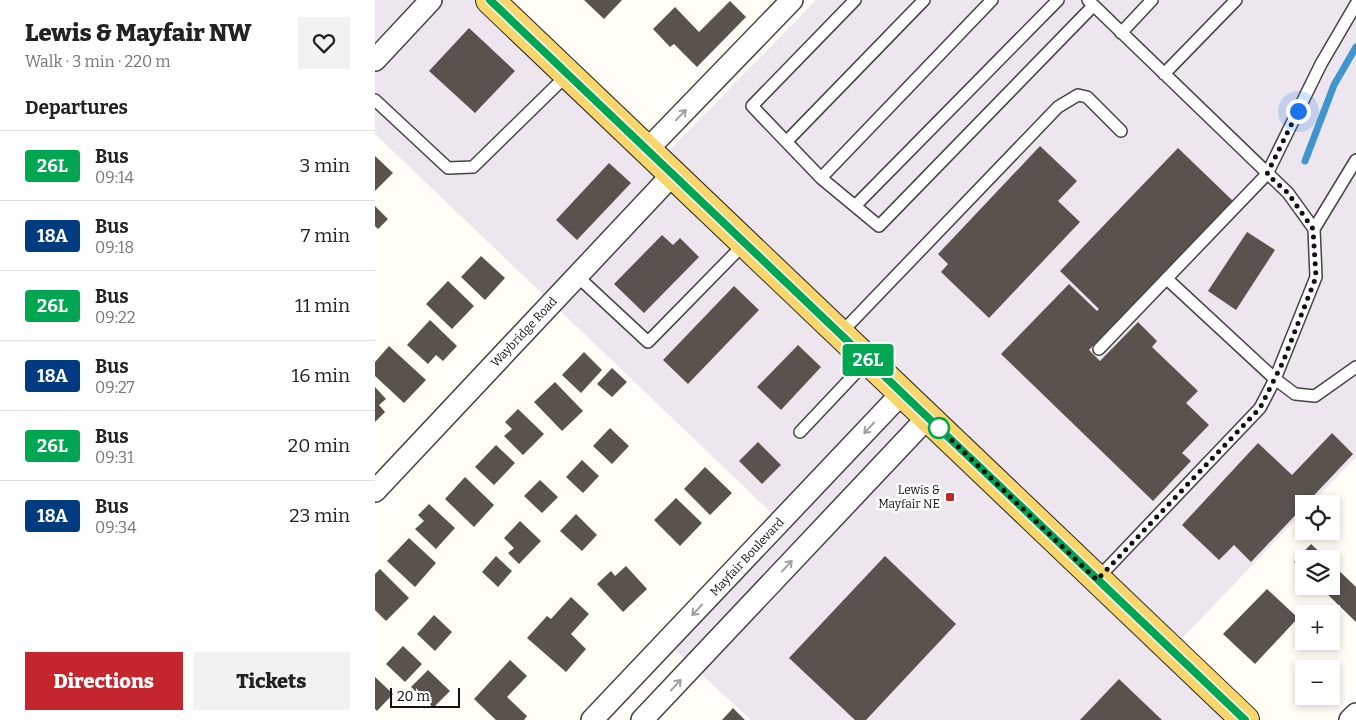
<!DOCTYPE html>
<meta charset="utf-8">
<style>
:root{--surface:#fff;--page:#f2f2f2;--text:#222;--muted:#767676;--line:#e0e0e0;--accent:#c4262e}
body{margin:0;font-family:Bitter,serif;background:var(--page);color:var(--text);height:100vh;display:flex;flex-direction:column;font-size:19px;white-space:nowrap}
*{box-sizing:border-box;margin:0}
p{font-size:16px;color:var(--muted)}
.icon{flex:none;width:28px;height:28px;fill:none;stroke:currentColor;stroke-width:2;stroke-linecap:round;stroke-linejoin:round}
.map{position:relative;flex:1;overflow:hidden}
.drawer{display:flex;flex-direction:column;background:var(--surface);width:375px}
.drawer>*{flex:none}
.badge{padding:0 10px;border-radius:4px;font-size:18px;line-height:32px}
.buttons{position:absolute;left:920px;top:495px;display:grid;gap:10px}
.buttons a{display:grid;place-items:center;width:45px;height:45px;border-radius:0px;background:var(--surface);box-shadow:0 2px 8px #0003;font-size:25px}
.scale{position:absolute;left:15px;bottom:12px;width:70px;box-sizing:border-box;padding-left:5px;border:2px solid #111;border-top:0;font-size:14px;line-height:18px;white-space:nowrap;color:#111;-webkit-text-stroke:4px #fff;paint-order:stroke}
.you{position:absolute;width:25px;height:25px;margin:-12px;border:4px solid #fff;border-radius:50%;background:#1a73e8;box-shadow:0 0 0 8px #1a73e833}
.map>.badge{position:absolute;translate:-50% -50%;box-shadow:0 0 0 2px #fff}
h2{padding:0 25px;font-size:19px;line-height:45px}
.round{display:grid;place-items:center;flex:none;width:52px;height:52px;border-radius:0px;background:var(--page)}
.summary{display:flex;align-items:center;justify-content:space-between;height:85px;padding:0 25px}
h1{font-size:24px;font-weight:800;line-height:38px}
.cta{display:flex;gap:10px;margin-top:auto;padding:10px 25px}
.cta a{flex:1;height:58px;border-radius:0px;background:var(--accent);color:#fff;font-size:20px;font-weight:800;line-height:58px;text-align:center}
.cta a+a{background:var(--page);color:var(--text)}
ul{padding:0;list-style:none}
li{display:flex;align-items:center;gap:15px;height:70px;padding:0 25px;border-top:1px solid var(--line)}
li div{flex:1}
li b{display:block;font-size:19px}
li em{font-style:normal}
li .badge{min-width:55px;font-weight:700;text-align:center}
main{display:flex;flex:1;min-height:0}
.map>svg:first-child{display:block}
</style>
<main>
<section class="drawer">
<div class="summary"><div><h1>Lewis &amp; Mayfair NW</h1><p>Walk · 3 min · 220 m</p></div><a class="round"><svg class="icon" aria-label="heart" viewBox="0 0 24 24"><path d="M12 20l-8-8c-3-5 5-10 8-4 3-6 11-1 8 4z"/></svg></a></div>
<h2>Departures</h2>
<ul>
<li><span class="badge" style="background:#00a651;color:#fff">26L</span><div><b>Bus</b><p>09:14</p></div><em>3 min</em></li>
<li><span class="badge" style="background:#003b80;color:#fff">18A</span><div><b>Bus</b><p>09:18</p></div><em>7 min</em></li>
<li><span class="badge" style="background:#00a651;color:#fff">26L</span><div><b>Bus</b><p>09:22</p></div><em>11 min</em></li>
<li><span class="badge" style="background:#003b80;color:#fff">18A</span><div><b>Bus</b><p>09:27</p></div><em>16 min</em></li>
<li><span class="badge" style="background:#00a651;color:#fff">26L</span><div><b>Bus</b><p>09:31</p></div><em>20 min</em></li>
<li><span class="badge" style="background:#003b80;color:#fff">18A</span><div><b>Bus</b><p>09:34</p></div><em>23 min</em></li>
</ul>
<div class="cta"><a>Directions</a><a>Tickets</a></div>
</section>
<div class="map">
<svg width="981" height="720" viewBox="0 0 981 720">
<rect width="100%" height="100%" fill="#fffdf5"/>
<path fill="#eee6ef" d="M0 0H116L284 161 441 0H981V457L936 504H929V511L797 649 871 720H376L290 641 405 521 0 134Z"/>
<g fill="none" stroke-linecap="round" stroke-linejoin="round">
<path stroke="#3f96cf" stroke-width="7" d="M930 161 959 85 981 47"/>
</g>
<path fill="#5a524d" d="M209 0H247L229 19Z
M355 1 371 17 322 67 299 44 295 47 278 29 300 7 324 32Z
M94 28 140 71 100 113 54 71Z
M665 146 702 181 683 201 705 222 614 318 566 272 573 264 563 254Z
M803 148 858 201 714 350 725 361 763 322 782 341 777 347 823 391 811 403 834 425 807 453 816 461 778 501 626 354 694 284 722 311 724 309 685 271Z
M0 156 18 173 0 191Z
M234 163 256 183 202 240 181 220Z
M0 206 13 219 3 229 0 226Z
M872 232 900 250 861 310 833 291Z
M287 235 298 245 305 238 324 257 269 313 239 284Z
M106 256 130 278 110 300 86 277Z
M73 281 99 306 77 329 51 304Z
M359 286 384 310 313 384 288 360Z
M55 320 82 346 68 361 61 355 53 364 32 345Z
M423 345 446 367 406 410 382 387Z
M14 346 51 380 29 403 0 376V362Z
M209 352 227 370 206 393 187 375Z
M237 368 252 382 237 397 222 384Z
M180 382 208 411 187 431 159 402Z
M0 387 11 399 4 405 10 412 0 422Z
M143 409 169 434 148 455 129 436 137 429 130 422Z
M235 428 254 446 237 464 218 446Z
M957 433 978 454 876 562 859 545 844 560 807 525 883 443 917 475Z
M383 442 406 465 387 484 364 461Z
M121 445 140 463 119 485 100 467Z
M207 460 224 476 208 493 191 477Z
M330 467 357 493 335 515 309 489Z
M90 477 119 505 99 527 70 499Z
M165 480 183 497 167 513 149 496Z
M301 498 327 523 305 546 279 520Z
M54 504 80 528 61 549 40 529 49 521 43 515Z
M201 514 222 535 207 551 185 531Z
M145 521 166 541 144 564 133 553 139 548 129 538Z
M34 538 61 563 40 587 12 561Z
M936 544 952 559H929V572L919 562Z
M121 556 137 571 123 587 107 572Z
M510 556 581 624 491 720H480L414 658Z
M956 563 981 587V622L944 586H956Z
M251 566 272 589 248 612 222 584 236 571 240 576Z
M5 569 34 598 11 621 0 610V574Z
M892 589 923 618 880 664 848 634Z
M196 597 214 614 196 634 211 649 191 672 152 638 172 616 176 619Z
M59 615 77 632 60 651 42 634Z
M28 646 47 664 30 682 11 664Z
M135 660 152 676 132 697 152 716 149 720H121L99 699Z
M53 670 75 691 58 708 36 687Z
M0 677 18 694 2 711 0 709Z
M744 679 787 720H705Z
M358 708 370 720H347Z"/>
<g fill="none" stroke-linecap="round" stroke-linejoin="round">
<defs>
<path id="lane" d="M480 0 377 106 446 178 504 226 718 6
M713 0 913 193 939 229 941 277 900 379 885 408 722 579
M746 33 777 0
M789 74 861 0
M0 100 73 168 98 167 193 74
M412 141 549 0
M446 178 617 0
M480 206 683 0
M939 229 981 160
M202 276 273 342 370 243
M792 279 900 379 920 394 940 396 981 367
M465 334 683 107 703 95 712 97 746 131
M724 349 892 174 946 64 981 4
M425 432 493 360"/>
<path id="street" d="M0 60 56 0
M272 150 417 0
M0 491 298 174
M217 720 527 393
M267 720 553 417
M975 720 981 714"/>
<path id="primary" d="M115 0 870 720"/>
</defs>
<use href="#lane" stroke="#444" stroke-width="14"/>
<use href="#street" stroke="#444" stroke-width="24"/>
<use href="#primary" stroke="#222" stroke-width="30"/>
<use href="#lane" stroke="#fff" stroke-width="11"/>
<use href="#street" stroke="#fff" stroke-width="21"/>
<use href="#primary" stroke="#f9d66b" stroke-width="28"/>
</g>
<defs><path id="oneway-shaft" d="M-6 0H5M1.5-3L5.5 0L1.5 3" fill="none" stroke-width="1.6" stroke-linecap="round" stroke-linejoin="round" transform="scale(1.25)"/></defs>
<g stroke="#a0a0a0">
<use href="#oneway-shaft" transform="translate(306 115) rotate(-46)"/>
<use href="#oneway-shaft" transform="translate(494 428) rotate(133)"/>
<use href="#oneway-shaft" transform="translate(412 566) rotate(-47)"/>
<use href="#oneway-shaft" transform="translate(322 610) rotate(133)"/>
<use href="#oneway-shaft" transform="translate(301 685) rotate(-47)"/>
</g>
<g fill="none" stroke-linecap="round" stroke-linejoin="round">
<defs>
<path id="line" d="M115 0 870 720"/>
</defs>
<use href="#line" stroke="#fff" stroke-width="11"/>
<use href="#line" stroke="#00a651" stroke-width="8"/>
<path stroke="#111" stroke-width="5" stroke-dasharray="0 9" d="M564 428 722 580 885 408 908 362 941 277 938 229 913 193 892 174 923 111"/>
</g>
<circle fill="#fff" stroke="#00a651" stroke-width="2.5" cx="564" cy="428" r="10"/>
<rect fill="#c4262e" stroke="#fff" stroke-width="2" x="570" y="492" width="10" height="10" rx="2.5"/>
<g text-anchor="middle" dominant-baseline="central" stroke-width="5" stroke-linejoin="round" paint-order="stroke">
<g font-size="12" fill="#111" stroke="#fff">
<text transform="translate(149 332) rotate(-47)">Waybridge Road</text>
<text transform="translate(372 557) rotate(-47)">Mayfair Boulevard</text>
</g>
<g font-size="12" fill="#111" stroke="#fff" text-anchor="end">
<text x="565" y="490">Lewis &amp;<tspan x="565" dy="14">Mayfair NE</tspan></text>
</g>
</g>
</svg>
<div class="buttons">
<a><svg class="icon" aria-label="locate" viewBox="0 0 24 24"><circle cx="12" cy="12" r="6"/><path d="M12 2v4M12 18v4M2 12h4M18 12h4"/></svg></a>
<a><svg class="icon" aria-label="layers" viewBox="0 0 24 24"><path d="M12 4l9 5-9 5-9-5zM3 14l9 5 9-5"/></svg></a>
<a>+</a>
<a>−</a>
</div>
<div class="scale">20 m</div>
<div class="you" style="left:923px;top:111px"></div>
<b class="badge" style="left:493px;top:360px;background:#00a651;color:#fff">26L</b>
</div>
</main>
